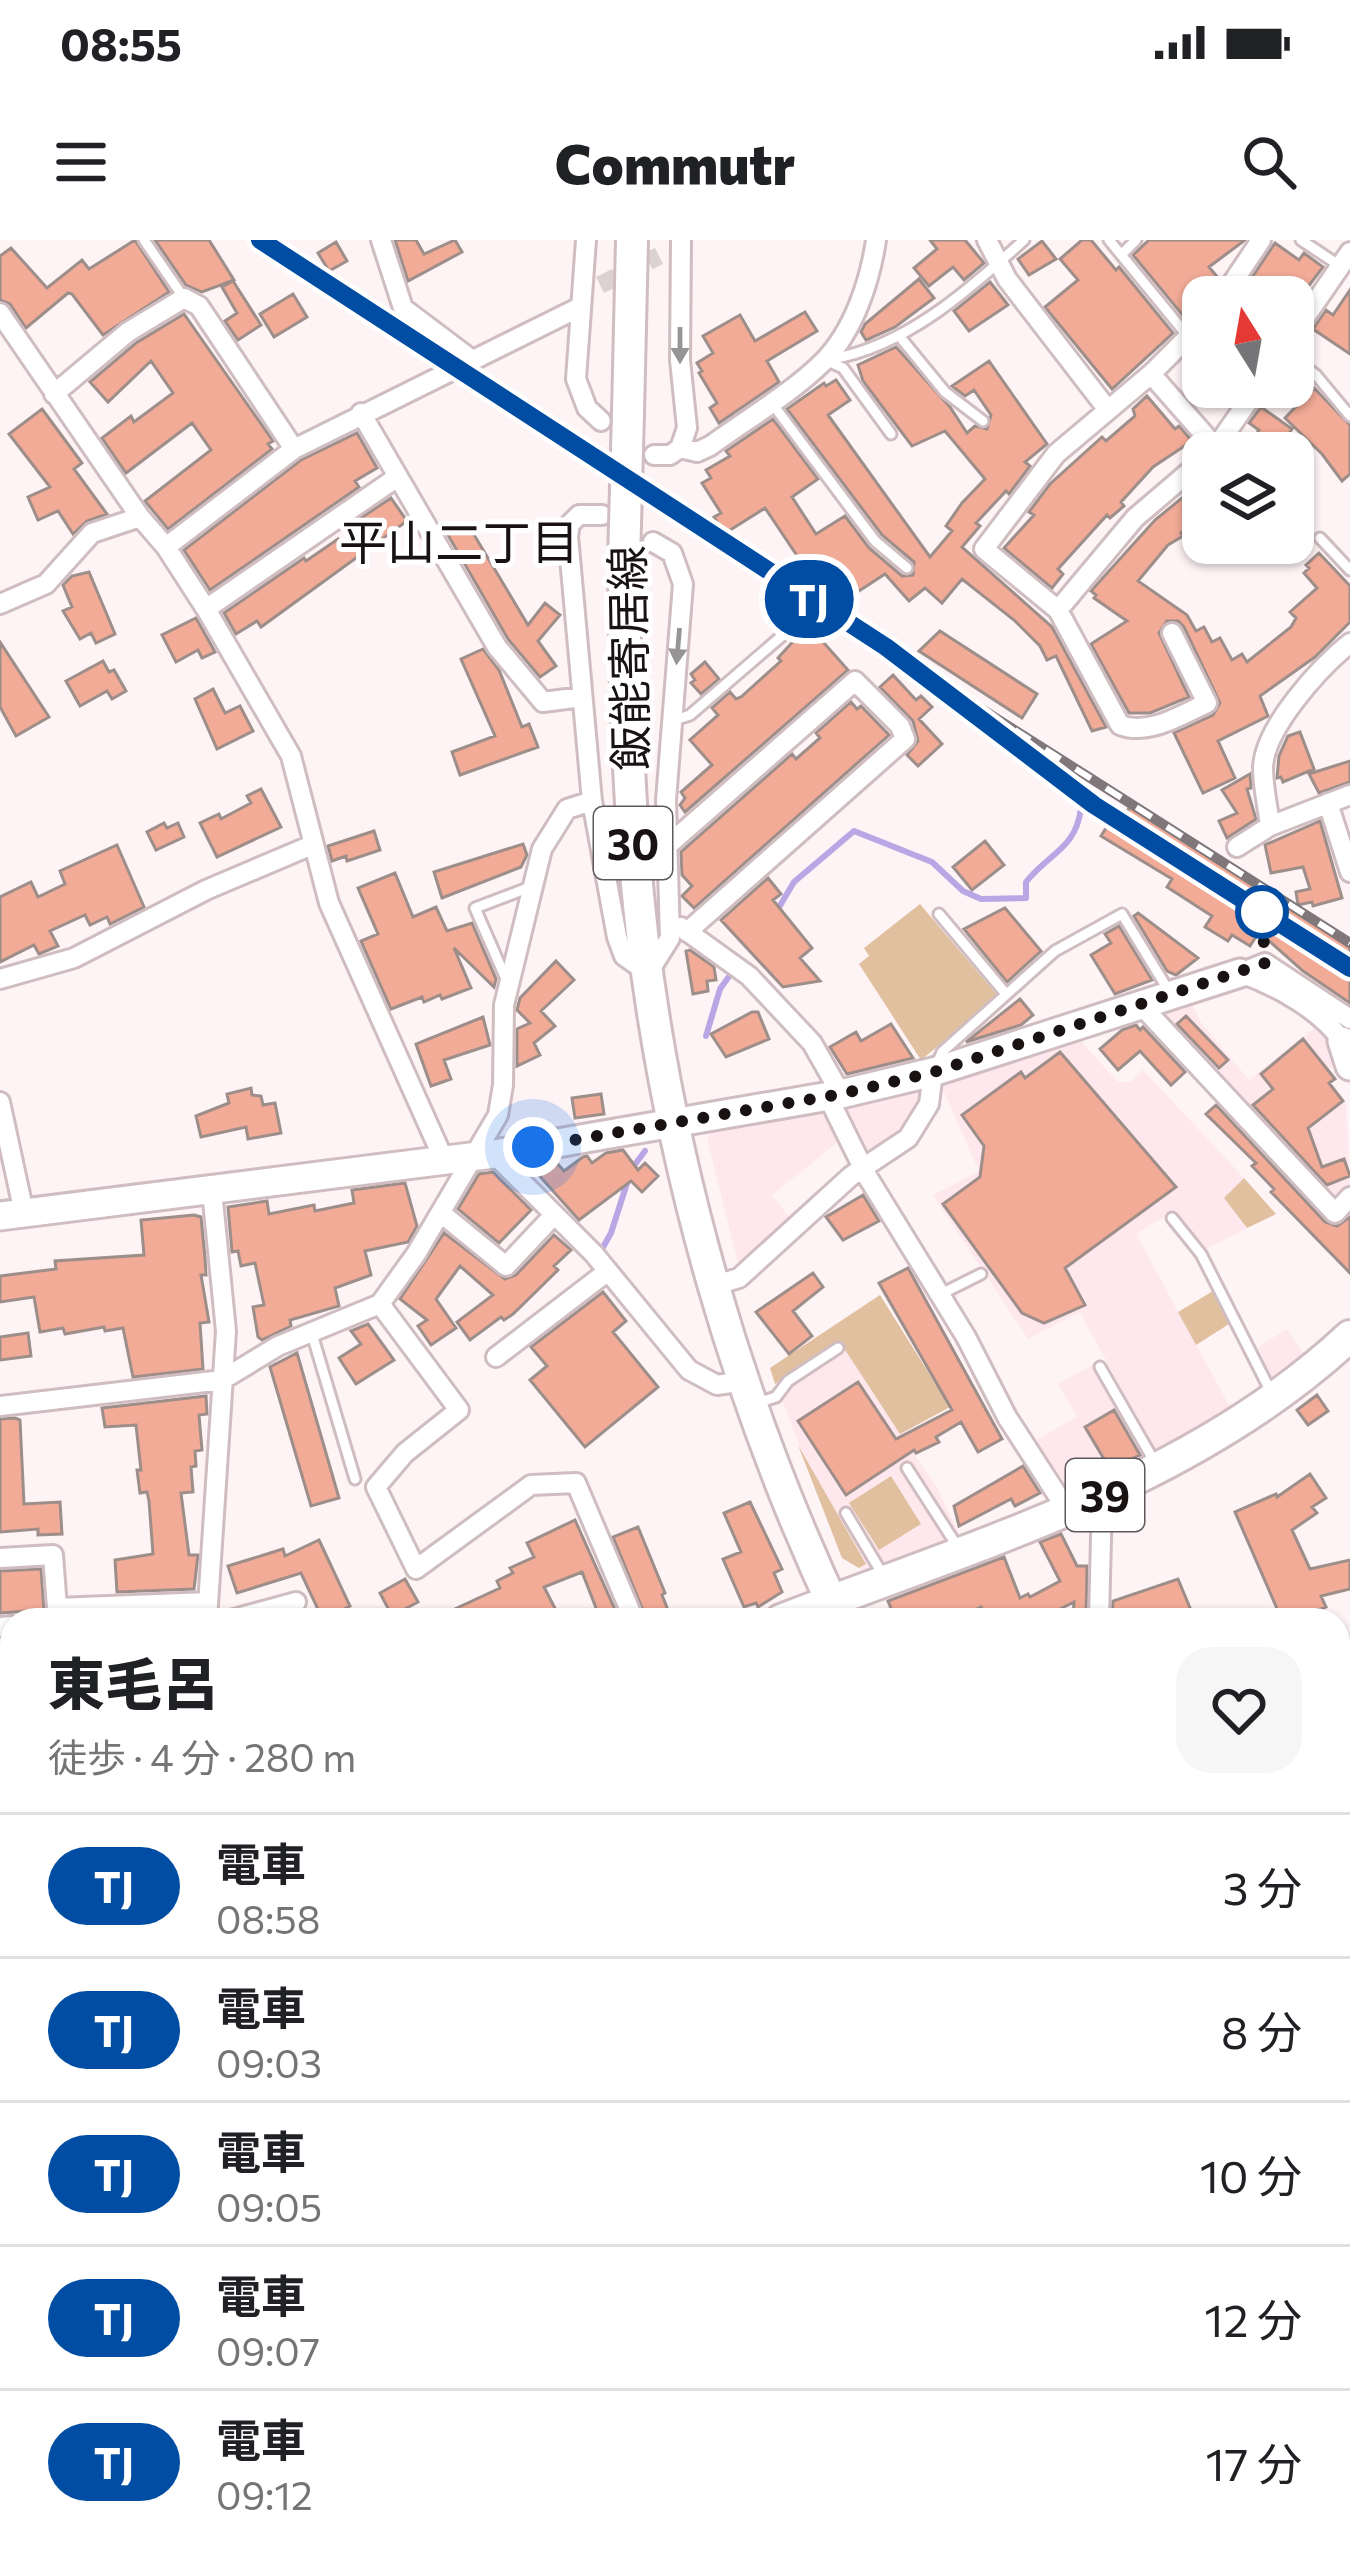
<!DOCTYPE html>
<html lang="ja">
<meta charset="utf-8">
<style>
:root{--surface:#fff;--page:#f6f6f6;--text:#202124;--muted:#757577;--line:#e0e0e0}
body{margin:0;font-family:Commissioner,"Noto Sans JP",sans-serif;background:var(--page);color:var(--text);height:100vh;display:flex;flex-direction:column;font-size:45px;white-space:nowrap}
*{box-sizing:border-box;margin:0}
p{font-size:39px;color:var(--muted)}
.icon{flex:none;width:66px;height:66px;fill:none;stroke:currentColor;stroke-width:2;stroke-linecap:round;stroke-linejoin:round}
.map{position:relative;flex:1;overflow:hidden}
.sheet{position:absolute;left:0px;top:1368px;width:1350px;height:951px;display:flex;flex-direction:column;background:var(--surface);border-radius:36px 36px 0 0;box-shadow:0 3px 9px #0004}
.sheet>*{flex:none}
.badge{padding:0 24px;border-radius:39px;font-size:42px;line-height:78px}
.needle{width:78px;rotate:349deg}
.buttons{position:absolute;left:1182px;top:36px;display:grid;gap:24px}
.buttons a{display:grid;place-items:center;width:132px;height:132px;border-radius:24px;background:var(--surface);box-shadow:0 3px 9px #0004;font-size:60px}
.you{position:absolute;width:60px;height:60px;margin:-30px;border:9px solid #fff;border-radius:50%;background:#1a73e8;box-shadow:0 0 0 18px #1a73e833}
.map>.badge{position:absolute;translate:-50% -50%;box-shadow:0 0 0 6px #fff}
.round{display:grid;place-items:center;flex:none;width:126px;height:126px;border-radius:36px;background:var(--page)}
.summary{display:flex;align-items:center;justify-content:space-between;height:204px;padding:0 48px}
h1{font-size:57px;font-weight:800;line-height:90px}
ul{padding:0;list-style:none}
li{display:flex;align-items:center;gap:36px;height:144px;padding:0 48px;border-top:3px solid var(--line)}
li div{flex:1}
li b{display:block;font-size:45px}
li em{font-style:normal}
li .badge{min-width:132px;font-weight:700;text-align:center}
.status{display:flex;justify-content:space-between;align-items:center;height:84px;padding:0 60px;background:var(--surface);direction:ltr}
.status svg{height:33px;fill:currentColor}
header{display:flex;justify-content:space-between;align-items:center;height:156px;padding:0 48px;background:var(--surface);font-size:54px;font-weight:800}
.map>svg:first-child{display:block}
</style>
<div class="status"><b>08:55</b><svg viewBox="0 0 49 12"><path d="M0 12V9h3v3zM5 12V6h3v6zM10 12V3h3v9zM15 12V0h3v12zM26 1h20v11H26zM47 4h2v5h-2z"/></svg></div>
<header><svg class="icon" aria-label="menu" viewBox="0 0 24 24"><path d="M4 6h16M4 12h16M4 18h16"/></svg>Commutr<svg class="icon" aria-label="search" viewBox="0 0 24 24"><circle cx="10" cy="10" r="6"/><path d="M15 15l6 6"/></svg></header>
<div class="map">
<svg width="1350" height="2317" viewBox="0 0 1350 2317">
<rect width="100%" height="100%" fill="#fef3f5"/>
<path fill="#fee8ed" d="M1191 760 1199 780 1249 840 1317 786 1325 791 1336 824 1295 858 1315 884 1346 861 1350 949 1334 966 1157 770Z
M1077 797 1118 842H1130L1143 830 1244 938 1224 958 1247 988 1206 1009 1175 970 1136 994 1231 1169 1156 1213 1080 1072 1028 1099 933 955 979 931 940 843Z
M928 845 904 895 864 922 839 868Z
M825 870 843 898 772 955 792 981 740 1031 707 898 716 887Z
M880 1055 950 1167 901 1195 936 1246 960 1295 864 1331 842 1318 770 1128Z
M1287 1089 1305 1117 1274 1142 1258 1107Z
M1093 1125 1146 1217 1075 1250 1061 1246 1031 1203 1077 1177 1058 1144Z"/>
<path fill="#e0c09e" d="M920 664 998 756 921 820 859 724 869 716 864 708Z
M1244 938 1276 974 1247 988 1224 958Z
M1213 1051 1229 1084 1196 1105 1178 1072Z
M880 1055 950 1167 900 1194 840 1102 775 1144 770 1128Z
M798 1205 866 1324 859 1328 842 1318Z
M891 1236 921 1284 879 1310 849 1263Z
M1350 1510V1697L1338 1707V1515Z"/>
<path fill="#daaa75" d="M290 2307H689L691 2317H290Z"/>
<g fill="none" stroke-linecap="round" stroke-linejoin="round">
<path stroke="#b9a6e4" stroke-width="6" d="M775 674 794 642 854 591 932 622 963 651 981 659 1026 658V642C1049 613 1076 609 1081 568
M706 796 720 749 730 735
M633 927 645 911
M602 1009 611 993 628 940
M1338 1736 1350 1725
M1092 2317 1097 2307"/>
</g>
<path fill="#f2ab97" stroke="#9e8e8a" stroke-width="3" d="M135 0 169 52 103 95 72 54 68 53 26 88 10 64 0 60V16L11 8 47 48 82 20 89 29Z
M155 0H209L234 40 202 52 186 45Z
M395 0H416L424 14 455 0 462 12 408 41Z
M930 0H965L984 23 964 40 953 27 929 46 914 28 937 9Z
M1082 0H1091L1116 30 1119 27 1173 93 1112 149 1045 67 1078 40 1060 19Z
M1149 0H1245L1209 27 1219 39 1210 57H1203V63L1185 78 1133 15Z
M1042 1 1056 19 1029 35 1018 19Z
M336 2 347 21 329 31 318 13Z
M1275 3 1299 20 1304 13 1323 27 1295 64 1293 57H1239Z
M919 39 934 58 895 87 866 100 861 92 865 84Z
M233 41 261 85 238 100 225 81 237 73 222 47Z
M990 42 1008 65 969 91 954 71Z
M1350 50V114L1313 89 1326 70 1333 75Z
M293 54 307 77 274 97 260 74Z
M805 72 817 91 767 121 779 142 719 183 710 168 717 163 699 133 702 131 697 123 713 113 703 96 740 75 755 101Z
M184 74 273 201 268 204 272 209 168 289 145 261 211 210 192 183 126 233 102 198 131 176 134 182 173 153 151 121 108 162 90 142 136 103Z
M896 107 950 167 967 193 975 186 987 189 991 175 974 150 965 156 952 146 989 121 1047 204 1025 222 1030 226 1009 254 1006 251 976 283 980 286 962 307 1052 387 1106 487 1092 491 1056 416 1047 420 1040 406 1014 380 962 339 942 363 925 348 909 361 885 334 856 353 841 330 825 342 807 320 802 323 765 268 724 294 714 277 721 273 702 243 711 238 706 230 730 216 726 211 773 179 818 239 792 257 816 294 845 276 869 308 902 336 913 335 914 322 882 295 787 169 824 143 826 146 836 140 850 160 828 175 930 317 952 291 946 286 962 263 985 239 945 191 912 206 863 141 858 125Z
M1314 148 1350 185V234L1342 241 1322 214 1285 178Z
M1147 156 1175 189 1179 186 1192 201 1153 227 1121 262 1124 266 1110 278 1107 275 1058 329 1063 334 1052 348 1004 308 1034 275 1029 272 1050 244 1102 197 1106 201 1135 176 1133 169Z
M1261 167 1292 189 1276 213H1243L1259 190 1249 183Z
M42 169 82 223 74 229 107 274 87 281 73 294 58 271 38 280 28 257 50 247 9 194Z
M357 193 377 228 355 241 359 247 210 350 184 310 301 220Z
M1203 241V274L1181 293 1183 296 1168 305 1138 341 1187 375 1196 391 1204 387 1212 402 1220 398 1232 420 1242 414 1247 422 1291 387 1296 378 1290 372 1317 348 1304 333 1309 328 1306 325 1319 313 1350 346V382L1315 417 1260 456 1268 476 1218 501 1235 538 1203 553 1174 493 1213 475 1220 463 1184 387 1178 381H1167L1159 393 1189 457 1150 473H1129L1091 404 1127 381 1094 358 1096 355 1091 351 1155 280Z
M391 258 407 281 261 387 257 381 236 394 224 373 304 318 306 321 338 299 341 303 366 285 361 278Z
M467 283 528 385 545 363 560 375 538 401 556 426 540 437 508 399 448 295Z
M89 332 115 394 96 403 91 393 80 399 63 371 72 367 63 345 72 336Z
M196 378 215 412 202 418 198 410 176 422 162 395Z
M808 385 848 430 685 572 680 565 685 558 681 552 712 525 690 500 718 475 712 468 730 452 736 459 741 457 781 421 778 418Z
M940 391 1037 454 1022 478 919 411Z
M0 402 49 477 16 496 0 467Z
M483 409 499 430 522 487 529 484 538 507 460 535 452 512 495 496 461 419Z
M103 421 109 432 114 430 126 451 112 459 107 451 80 466 66 441Z
M705 422 719 439 701 454 691 443 695 440 691 434Z
M893 435 916 460 921 456 932 467 919 479 942 504 918 526 907 515 918 501 913 481 880 447Z
M213 449 225 473 240 466 253 491 217 509 195 459Z
M851 462 857 469 861 466 889 495 694 668 682 656 692 646 682 635 681 612 792 514 796 519 820 498 816 493Z
M1300 492 1314 529 1283 542 1281 537 1277 538 1279 516 1288 496Z
M1350 521V542L1319 553 1309 534Z
M1250 534 1251 548 1247 549 1256 579 1227 598 1219 581 1237 573 1222 550Z
M261 549 281 587 217 617 200 583 219 574 221 579 251 563 247 556Z
M1130 566 1350 707V763L1303 731 1259 692 1250 706 1232 695 1228 701 1205 687 1212 676 1167 647 1172 639 1101 596 1119 567 1127 572Z
M1320 581 1342 658 1313 666 1312 662 1298 665 1296 652 1310 649 1303 627 1271 633 1265 605Z
M164 583 167 588 178 583 184 597 156 610 147 592Z
M374 591 380 610 347 621 346 616 332 621 328 606Z
M985 601 1004 625 972 650 953 627Z
M523 604 527 615 521 627 442 658 434 632Z
M117 605 144 667 110 684 107 677 90 685 85 675 50 691 58 706 39 714 34 705 0 722V657L31 642 38 657 65 644 60 631Z
M395 633 413 677 436 667 447 691 472 683 496 739 494 747 454 708 471 748 442 759 440 755 424 762 422 757 391 769 361 701 378 694 358 648Z
M768 638 781 654 773 660 812 708 800 718 820 741 783 747 721 680Z
M1005 668 1041 711 1007 742 964 689Z
M1138 673 1198 718 1176 735 1167 731 1134 676Z
M1119 686 1152 740 1115 754 1091 715 1111 703 1105 694Z
M690 710 714 727 716 740 707 741 708 751 693 754 686 711Z
M556 721 574 740 541 771 555 786 534 803 540 815 517 826V789L530 783 517 770 520 758Z
M1020 759 1033 775 1021 785 966 802Z
M752 772H758L769 799 726 817 711 794Z
M1186 776 1228 820 1219 828 1177 784Z
M483 777 490 805 444 820 451 839 431 846 416 804Z
M891 784 913 818 847 834 830 807 856 792 861 801Z
M1136 785 1140 790 1143 787 1185 832 1171 845 1140 811 1118 830 1100 809 1122 790Z
M1303 799 1335 839 1329 843 1343 861 1308 888 1322 927 1344 919 1350 936 1327 945 1253 865 1273 849 1261 834Z
M1060 812 1176 947 1065 1028 1085 1065 1044 1083 1022 1073 943 964 980 937 984 906 962 875 1021 832 1025 838Z
M251 848 252 855 261 856 263 865 275 863 281 893 248 899 246 887 201 897 196 876 229 863 227 854Z
M601 854 604 874 575 878 572 858Z
M1216 865 1325 982 1337 986 1350 977V1033L1271 952 1274 949 1252 926 1256 923 1206 874Z
M623 910 638 930 645 923 658 936 642 952 631 941 579 980 536 932 548 923 556 922 564 931 583 917 587 916 592 923 606 913Z
M493 932 531 970 499 1003 458 969 479 934Z
M405 943 417 986 408 1002 365 1011 371 1035 335 1048 339 1066 290 1080 291 1086 262 1100 258 1097 253 1067 264 1065 255 1023 241 1026 238 1011 232 1012 228 967 267 961 269 974 314 965 315 971 354 963 352 950Z
M863 955 879 981 843 1000 826 977Z
M194 975 201 977 205 1018 206 1035H201L209 1082 200 1083 203 1129 133 1137 123 1088 105 1091 104 1087 65 1094 63 1088 40 1092 34 1057 0 1062V1036L56 1029 55 1021 144 1015 141 980Z
M444 993 505 1039 516 1035 554 995 571 1010 554 1026 558 1030 513 1074 504 1080 501 1077 470 1100 457 1082 493 1055 460 1026 436 1059 456 1088 431 1105 418 1086 427 1080 400 1059Z
M908 1028 1002 1199 978 1212 961 1182 936 1197 939 1202 916 1213 914 1210 846 1255 798 1181 858 1142 896 1199 952 1170 879 1043Z
M813 1033 823 1047 793 1071 812 1096 789 1114 756 1072Z
M603 1052 626 1081 613 1092 658 1147 585 1207 530 1140 547 1126 531 1107Z
M368 1084 394 1120 356 1144 339 1118 361 1104 351 1091Z
M28 1093 31 1116 0 1120V1097Z
M297 1113 339 1258 311 1266 270 1127Z
M1317 1155 1328 1171 1308 1185 1297 1170Z
M206 1156 207 1174 199 1175 202 1210 195 1211 196 1226 191 1227 193 1252 181 1253 189 1315H198L194 1349 117 1352 115 1320 153 1314 149 1261 147 1252 140 1253 137 1230H141L136 1185 105 1187 102 1168Z
M1114 1170 1140 1215 1110 1229 1085 1187Z
M15 1178 20 1180 24 1264 60 1262 62 1294 38 1295V1289L0 1292V1179Z
M1023 1226 1040 1253 1015 1266 1011 1259 959 1286 954 1266Z
M1310 1234 1326 1258 1312 1267 1317 1273 1292 1290 1310 1329 1350 1320V1349L1321 1356 1326 1367 1294 1380H1282L1235 1272 1276 1254 1277 1257Z
M750 1262 782 1329 774 1333 782 1352 758 1367 756 1363 744 1367 723 1319 741 1312 724 1273Z
M575 1280 616 1372 600 1378 582 1332 544 1347 561 1380H431L500 1348 497 1341 513 1333 510 1328 534 1317 527 1303Z
M638 1287 665 1353 662 1355 672 1380H647L613 1297Z
M1061 1294 1077 1326H1087L1086 1380H1069L1073 1378 1074 1362 1038 1380H1021L1016 1371 998 1380H988L981 1367 955 1380H866L891 1368 888 1361 1004 1317 1020 1358 1028 1354 1030 1357 1060 1341 1040 1302Z
M319 1300 350 1366 323 1380 301 1333 237 1353 228 1326 283 1309 285 1316Z
M41 1329 44 1370 0 1373V1331Z
M405 1339 418 1362 392 1376 380 1353Z
M1178 1339 1195 1380H1112L1113 1361Z"/>
<g fill="none" stroke-linecap="round" stroke-linejoin="round">
<path stroke="#dcd1d3" stroke-width="18" stroke-dasharray="18 9" stroke-linecap="butt" d="M600 45 659 16"/>
<defs>
<path id="lane" d="M144 0 184 58
M1109 0 1190 99
M1301 0 1340 26
M1121 15 1136 0
M900 97 945 152 983 181
M1293 118 1316 135 1350 176
M831 119C905 107 969 50 1024 0
M825 120 843 128 891 194
M771 162 875 301 907 328
M1320 298 1350 330
M672 481 690 475 805 376
M939 674 1006 754
M506 739 475 668 533 646
M936 827 942 812 1055 711 1122 674 1170 753
M1172 978 1201 1014 1270 1150
M941 1054 981 1034
M312 1094 355 1239
M1100 1127 1154 1221
M760 1162 776 1157 788 1141 838 1108
M907 1228 959 1309
M846 1273 883 1335
M537 2317V2307
M1125 2317 1128 2313"/>
<path id="street" d="M381 0 403 68 472 120
M586 0 576 139 587 168 601 181
M987 0 1007 39 1108 170
M1223 57 1261 0
M0 73 140 277 166 307 206 369 291 516 329 663 444 920
M1293 95 1350 12
M1151 134 1217 209
M54 154 128 92 184 58 199 66 294 209
M361 173 497 407 543 462 582 457
M680 208 687 188 680 120 681 0
M1212 213 1258 147
M654 215H670L680 208 697 212 710 206C747 179 792 153 824 121 854 90 870 41 876 0
M602 275H579L570 284 568 296 592 561 617 697 624 716 648 733 670 698 666 560 683 344 672 313 653 302
M166 307 294 209 580 67
M0 364 46 344 92 293 140 277
M206 369 396 238
M1058 370 1135 278 1203 220
M1172 393 1207 463C1181 475 1148 496 1120 485L1058 370 984 309 1056 214 1151 134 1203 82
M1328 563 1350 632
M1270 586C1268 568 1263 547 1263 528 1264 488 1320 427 1350 403
M666 607 855 441 900 486 905 499 687 692
M1237 607 1270 586 1350 555
M681 687 749 736 812 803 841 854
M1240 733 1265 723 1350 779
M1240 733C1275 745 1321 770 1342 801
M0 739 74 718 206 650 312 605
M1140 764 1335 973 1350 957
M828 857 867 936 966 1097 1007 1177 1067 1270
M0 862 24 973
M494 914 594 1014 689 1130 717 1145 745 1141
M441 973 506 1026 553 976
M715 1045 739 1038 851 936 908 898 929 864 933 832
M380 1064 459 1170 405 1213 376 1247 416 1329 531 1245 576 1243 634 1380
M496 1117 608 1031
M0 1166 222 1140 278 1106 380 1064 416 1014 498 875 503 845 504 765 542 609 567 569 592 561
M0 1318 53 1315 57 1368
M58 1380 57 1368 208 1362
M207 1380 226 1091 212 951
M230 1380 296 1362
M1099 1380 1102 1256
M0 1387 12 1386
M1338 1758 1350 1749
M0 1897H12
M0 1936H12
M1338 2198 1350 2259
M0 2214 12 2212
M50 2307 53 2317
M701 2307 703 2317
M820 2317 832 2307"/>
<path id="secondary" d="M1342 801 1350 826
M0 976 494 914 841 854 933 832 1240 733
M0 1595 12 1594"/>
<path id="primary" d="M628 173 632 0
M624 321C625 445 628 569 642 693 670 929 738 1165 840 1380
M781 1380C977 1304 1193 1243 1350 1096
M1338 2109 1350 2124
M0 2314 12 2298"/>
</defs>
<use href="#lane" stroke="#cfbdc1" stroke-width="15"/>
<use href="#street" stroke="#cfbdc1" stroke-width="24"/>
<use href="#secondary" stroke="#cfbdc1" stroke-width="33"/>
<use href="#primary" stroke="#cfbdc1" stroke-width="36"/>
<use href="#lane" stroke="#fff" stroke-width="9"/>
<use href="#street" stroke="#fff" stroke-width="18"/>
<use href="#secondary" stroke="#fff" stroke-width="27"/>
<use href="#primary" stroke="#fff" stroke-width="30"/>
<defs>
<path id="rail" d="M260 0 777 339 1350 703
M1029 517 1149 601 1350 728"/>
</defs>
<use href="#rail" stroke="#7f7779" stroke-width="10"/>
<use href="#rail" stroke="#fff" stroke-width="6" stroke-dasharray="18" stroke-linecap="butt"/>
<defs>
<path id="primary-bridge" d="M624 321 628 173"/>
</defs>
<use href="#primary-bridge" stroke="#cfbdc1" stroke-width="36" stroke-linecap="butt"/>
<use href="#primary-bridge" stroke="#fff" stroke-width="30"/>
</g>
<defs><path id="oneway-solid" d="M-6-.8H1V-3.2L6.5 0L1 3.2V.8H-6Z" transform="scale(3)"/></defs>
<g fill="#979495">
<use href="#oneway-solid" transform="translate(680 105) rotate(90)"/>
<use href="#oneway-solid" transform="translate(678 406) rotate(95)"/>
</g>
<g fill="none" stroke-linecap="round" stroke-linejoin="round">
<defs>
<path id="line" d="M260 0 886 407 1094 565 1350 728"/>
</defs>
<use href="#line" stroke="#fff" stroke-width="27"/>
<use href="#line" stroke="#004da3" stroke-width="18"/>
<path stroke="#181213" stroke-width="12" stroke-dasharray="0 21.6" d="M533 907 841 854 934 832 1265 723 1262 672"/>
</g>
<circle fill="#fff" stroke="#004da3" stroke-width="6" cx="1262" cy="672" r="24"/>
<g text-anchor="middle" dominant-baseline="central" stroke-width="10" stroke-linejoin="round" paint-order="stroke">
<g fill="#fff" stroke="#5d595a" stroke-width="3">
<rect x="594" y="567" width="78" height="72" rx="9"/>
<rect x="1066" y="1219" width="78" height="72" rx="9"/>
</g>
<g font-size="42" font-weight="bold" fill="#181213">
<text x="633" y="603">30</text>
<text x="1105" y="1255">39</text>
</g>
<g font-size="45" fill="#181213" stroke="#fff">
<text transform="translate(627 418) rotate(-91)">飯能寄居線</text>
</g>
<g font-size="48" fill="#181213" stroke="#fff">
<text x="459" y="300">平山二丁目</text>
</g>
</g>
</svg>
<div class="buttons">
<a><svg class="needle" viewBox="-14 -14 28 28"><path d="M0-13l5 13h-10z" fill="#e53935"/><path d="M0 13l5-13h-10z" fill="#757577"/></svg></a>
<a><svg class="icon" aria-label="layers" viewBox="0 0 24 24"><path d="M12 4l9 5-9 5-9-5zM3 14l9 5 9-5"/></svg></a>
</div>
<div class="you" style="left:533px;top:907px"></div>
<b class="badge" style="left:809px;top:359px;background:#004da3;color:#fff">TJ</b>
<section class="sheet">
<div class="summary"><div><h1>東毛呂</h1><p>徒歩 · 4 分 · 280 m</p></div><a class="round"><svg class="icon" aria-label="heart" viewBox="0 0 24 24"><path d="M12 20l-8-8c-3-5 5-10 8-4 3-6 11-1 8 4z"/></svg></a></div>
<ul>
<li><span class="badge" style="background:#004da3;color:#fff">TJ</span><div><b>電車</b><p>08:58</p></div><em>3 分</em></li>
<li><span class="badge" style="background:#004da3;color:#fff">TJ</span><div><b>電車</b><p>09:03</p></div><em>8 分</em></li>
<li><span class="badge" style="background:#004da3;color:#fff">TJ</span><div><b>電車</b><p>09:05</p></div><em>10 分</em></li>
<li><span class="badge" style="background:#004da3;color:#fff">TJ</span><div><b>電車</b><p>09:07</p></div><em>12 分</em></li>
<li><span class="badge" style="background:#004da3;color:#fff">TJ</span><div><b>電車</b><p>09:12</p></div><em>17 分</em></li>
</ul>
</section>
</div>
